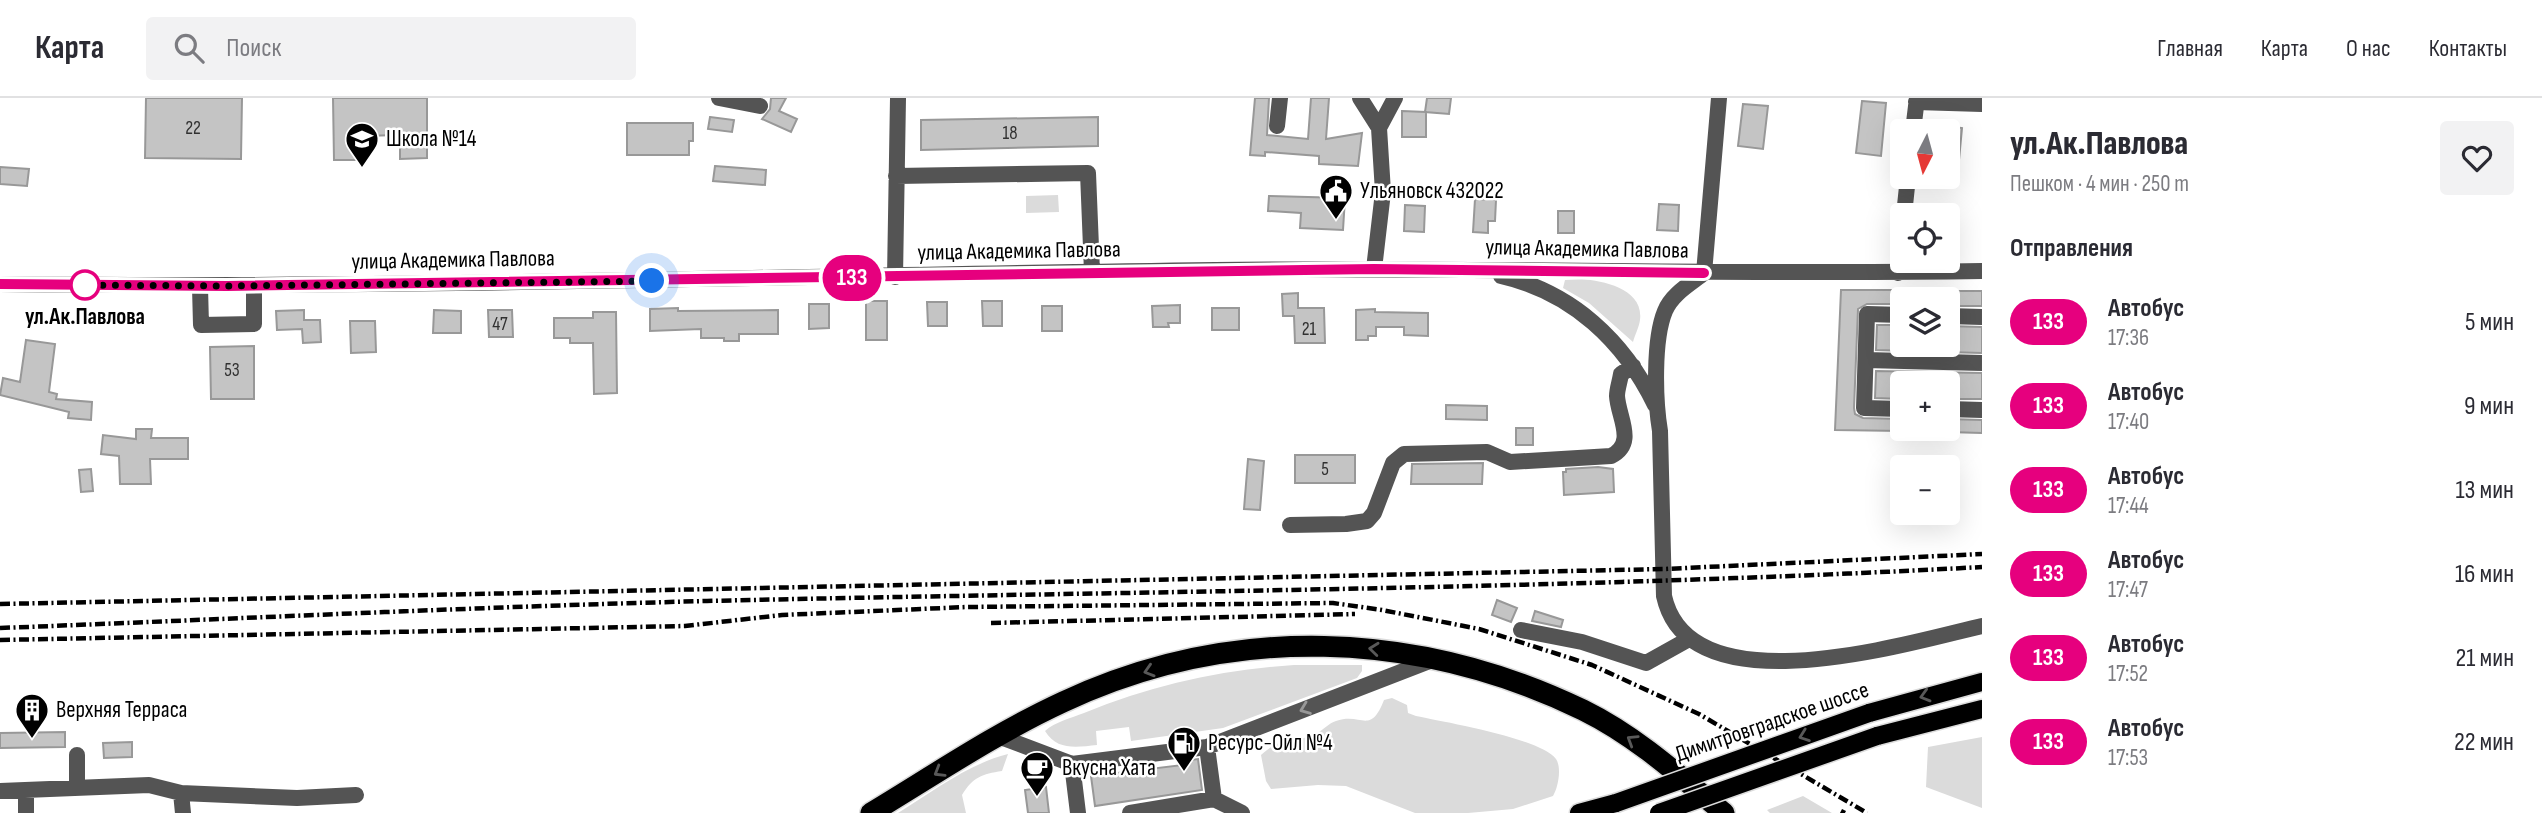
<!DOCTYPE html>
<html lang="ru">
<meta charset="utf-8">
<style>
:root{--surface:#fff;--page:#f2f2f3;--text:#2b2b33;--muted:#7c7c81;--line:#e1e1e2}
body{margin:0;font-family:"Sofia Sans Condensed",sans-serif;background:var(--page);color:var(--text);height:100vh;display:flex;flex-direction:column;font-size:26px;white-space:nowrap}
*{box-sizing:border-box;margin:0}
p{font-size:23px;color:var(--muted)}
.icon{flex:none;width:38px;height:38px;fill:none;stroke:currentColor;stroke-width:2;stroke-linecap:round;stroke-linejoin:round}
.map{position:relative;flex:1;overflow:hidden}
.panel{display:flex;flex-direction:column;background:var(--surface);width:560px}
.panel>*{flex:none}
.badge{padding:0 14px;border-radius:23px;font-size:24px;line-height:46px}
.needle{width:46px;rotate:186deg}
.tools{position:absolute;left:1890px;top:21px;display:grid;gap:14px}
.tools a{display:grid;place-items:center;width:70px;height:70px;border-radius:7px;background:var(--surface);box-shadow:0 7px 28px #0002;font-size:35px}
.you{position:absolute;width:35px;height:35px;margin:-18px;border:5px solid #fff;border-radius:50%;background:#1a73e8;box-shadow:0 0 0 10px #1a73e833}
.map>.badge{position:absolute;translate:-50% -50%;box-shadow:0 0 0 4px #fff}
h2{padding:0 28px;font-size:26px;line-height:63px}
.round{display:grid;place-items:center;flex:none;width:74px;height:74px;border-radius:7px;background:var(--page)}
.summary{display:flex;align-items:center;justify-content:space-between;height:119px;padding:0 28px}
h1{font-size:33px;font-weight:800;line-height:52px}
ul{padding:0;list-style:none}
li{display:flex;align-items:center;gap:21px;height:84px;padding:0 28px}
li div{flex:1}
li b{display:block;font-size:26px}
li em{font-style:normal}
li .badge{min-width:77px;font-weight:700;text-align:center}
header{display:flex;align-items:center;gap:42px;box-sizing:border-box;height:98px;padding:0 35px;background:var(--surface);border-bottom:2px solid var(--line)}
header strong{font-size:33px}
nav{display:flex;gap:38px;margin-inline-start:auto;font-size:24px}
.search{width:490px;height:63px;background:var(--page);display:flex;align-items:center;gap:18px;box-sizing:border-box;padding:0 24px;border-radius:7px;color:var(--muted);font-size:26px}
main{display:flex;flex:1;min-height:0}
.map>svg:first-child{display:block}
</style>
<header>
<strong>Карта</strong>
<div class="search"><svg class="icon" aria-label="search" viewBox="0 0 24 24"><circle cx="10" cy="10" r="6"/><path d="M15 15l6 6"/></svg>Поиск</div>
<nav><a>Главная</a><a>Карта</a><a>О нас</a><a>Контакты</a></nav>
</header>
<main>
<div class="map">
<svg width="1982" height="715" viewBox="0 0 1982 715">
<rect width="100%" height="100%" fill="#fff"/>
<path fill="#dbdbdb" d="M1058 97 1059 114 1026 115V98Z
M1582 181C1604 183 1644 191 1640 222 1639 229 1635 237 1633 244L1589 205 1563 190 1565 182Z
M1294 567H1362V573L1357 580 1223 630 1131 643 1129 629 1096 633 1097 647C1077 649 1057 653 1045 633 1055 624 1071 620 1084 615 1152 587 1221 572 1294 567Z
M1392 600 1407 607 1408 615 1416 618C1444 624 1540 640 1556 661 1562 670 1558 690 1553 698L1513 711 1468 715H1415L1346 688 1318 687 1271 691 1266 683 1261 657C1283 636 1294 647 1317 635 1323 632 1329 625 1336 623 1362 614 1370 638 1384 602Z
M1982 639V710L1926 689 1928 649Z
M1008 656 1002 673C982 676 973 679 962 697L966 715H898C932 694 968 666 1008 656Z
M1803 698 1832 715H1770L1767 712Z"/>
<path fill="#c4c4c4" stroke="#989898" stroke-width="2" d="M146 0H242L241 61 145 60Z
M333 0H427V60L400 61V37L361 38V62H334Z
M771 0H786L779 13 797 21 791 34 762 21 770 11Z
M1255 0H1269L1267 37 1308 41 1311 0H1329L1326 41 1362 35 1358 68 1319 66V58L1265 54V58L1250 57Z
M1427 0H1451L1449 16 1425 14Z
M1862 3 1886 5 1881 58 1856 55Z
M1743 6 1768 8 1763 51 1738 48Z
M1402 13 1426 14V39H1402Z
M710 19 734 22 732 34 708 31Z
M1098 19V48L921 52V22Z
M627 25H693V43H689V57H627Z
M1948 28 1962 30 1957 83H1948Z
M715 68 766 72 765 87 713 83Z
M0 69 29 71 27 88 0 86Z
M1269 98 1345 100 1343 132 1300 130 1301 115 1268 113Z
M1475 101 1496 102 1495 123H1488V135L1473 134Z
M1659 106 1679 107 1678 133 1657 132Z
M1405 107 1425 108 1424 134 1404 133Z
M1558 113H1574V135H1558Z
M1841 192H1902V206H1867L1858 211 1854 310 1855 316 1863 320 1902 321V333L1835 332Z
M1948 193H1982V208H1948Z
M1298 195V210H1324L1325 245H1295L1294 218H1283L1282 196Z
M866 203H887V242H866Z
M982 203H1002V228H983Z
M927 204H947V228H928Z
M809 206H829V230L809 231Z
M1180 207V225H1168L1169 229H1153L1152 208Z
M1042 208H1062V233H1042Z
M678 210V213L778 212V236H739V243H724V240H701V231L650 233V211Z
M1212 210H1239V232H1212Z
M1375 211V214L1428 215V238L1404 237V229H1376V238H1368V242H1356V212Z
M304 212V222H320L321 244 303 245 302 231 277 232 276 213Z
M434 212 461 213V235H433Z
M488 212H512L513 239H489Z
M593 214H616L617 295 594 296 593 245H570V240H554V220H593Z
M350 223H375L376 254 351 255Z
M1877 227H1902V247H1948V228L1982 229V255L1876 252Z
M26 242 55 246 49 294 57 296 56 301 92 304 91 322 68 320 69 314 0 297 3 280 20 284Z
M254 248V301H211L210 249Z
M1876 273 1982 275V301H1948V285H1902V301L1875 300Z
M1446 307 1487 308V322L1446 321Z
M1948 321 1982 322V335L1948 334Z
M1516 330H1533V347H1516Z
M136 331H152L151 340H188V361H150L151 386H120L119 358 101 356 103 337 136 341Z
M1295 357H1355V385H1295Z
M1248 361 1264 363 1260 412 1244 411Z
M1483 365 1482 386H1411L1412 366Z
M1598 369 1613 371 1614 394 1564 397 1563 374H1566V371Z
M91 371 93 393 81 394 79 372Z
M1497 502 1517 510 1511 524 1492 517Z
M1535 513 1563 522 1561 529 1532 523Z
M65 634V649L0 650V635Z
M132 644V659L104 660 103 645Z
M1198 661 1202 692 1095 708 1091 678 1183 667 1182 663Z
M1046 689 1049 715H1028L1025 692Z"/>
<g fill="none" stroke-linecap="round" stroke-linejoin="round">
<defs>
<path id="major" d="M1869 615 1982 584
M1877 638 1982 611
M1579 715 1616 705"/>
<path id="highway" d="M871 715C934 677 996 635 1063 604 1232 525 1417 532 1583 612 1636 638 1680 678 1724 715"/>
</defs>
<use href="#major" stroke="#dbdbdb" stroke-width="21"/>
<use href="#highway" stroke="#dbdbdb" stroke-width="24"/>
<path stroke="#545454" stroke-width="16" d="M719 0 760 8
M1360 0 1379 30 1383 94 1374 171
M1916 4 1982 6
M1277 28 1280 0
M1379 30 1395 0
M1913 33 1917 0
M896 78 1088 75 1092 174
M1904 117 1908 79
M1704 175C1690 186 1672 196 1665 213 1653 242 1655 303 1660 333L1664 498C1689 612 1908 545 1982 528
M1704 175 1719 0
M1898 175 1902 136
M1501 178C1572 194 1624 243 1655 307
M895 179 898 0
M0 186C405 191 810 177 1215 172 1471 169 1726 177 1982 173
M200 189 201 227 254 226V188
M1902 217 1867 216 1864 310 1902 311
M1948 218 1982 219
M1866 262 1982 265
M1948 311 1982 312
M1290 427 1346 426 1367 423 1374 415 1393 365 1404 356 1487 354 1510 364 1611 358C1637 345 1618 319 1617 298 1617 291 1620 283 1621 276L1633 268
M1521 532 1582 544 1646 565 1689 541
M998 638 1072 666
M1207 649 1432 562
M77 690V657
M26 692V715
M0 693 149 687 181 695 297 700 356 697
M181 695 183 715
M1078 715 1072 666 1207 649 1214 701
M1130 715 1214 701 1242 715"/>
<use href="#major" stroke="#000" stroke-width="18"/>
<use href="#highway" stroke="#000" stroke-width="21"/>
<path stroke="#000" stroke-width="4.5" stroke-dasharray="10 3.5 2 3.5" stroke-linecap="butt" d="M0 506 1664 471 1982 456
M991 525 1355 516
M0 530C236 521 471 509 707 503 1132 493 1557 492 1982 469
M0 542 685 528 782 517 967 509 1333 505 1382 512 1479 531 1592 567 1699 616 1867 715
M1841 713 1845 715"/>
<defs>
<path id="major-bridge" d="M1616 705 1869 615
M1659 715 1877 638"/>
</defs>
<use href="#major-bridge" stroke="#dbdbdb" stroke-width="21" stroke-linecap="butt"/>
<use href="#major-bridge" stroke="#000" stroke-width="18"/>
</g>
<defs><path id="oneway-chevron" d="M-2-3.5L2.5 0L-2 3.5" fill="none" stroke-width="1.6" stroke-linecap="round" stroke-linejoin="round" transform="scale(1.75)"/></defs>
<g stroke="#595959">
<use href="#oneway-chevron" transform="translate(1374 551) rotate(-174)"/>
<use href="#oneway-chevron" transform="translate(1149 573) rotate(163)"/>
<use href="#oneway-chevron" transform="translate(1925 598) rotate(164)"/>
<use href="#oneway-chevron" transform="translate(1804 638) rotate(160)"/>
<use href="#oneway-chevron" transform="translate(1632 642) rotate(-148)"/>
<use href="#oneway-chevron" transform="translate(939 674) rotate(149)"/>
</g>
<use stroke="#989898" href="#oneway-chevron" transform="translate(1305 611) rotate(159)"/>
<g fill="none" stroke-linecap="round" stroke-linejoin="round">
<defs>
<path id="line" d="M0 186 227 188 1374 171 1704 175"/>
</defs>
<use href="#line" stroke="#fff" stroke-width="16"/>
<use href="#line" stroke="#e6007e" stroke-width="10"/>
<path stroke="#000" stroke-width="7" stroke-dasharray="0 12.6" d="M85 187H75L227 188 652 183"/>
</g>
<defs>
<symbol id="school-pin" viewBox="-11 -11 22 30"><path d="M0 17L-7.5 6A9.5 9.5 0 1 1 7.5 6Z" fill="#000" stroke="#fff"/><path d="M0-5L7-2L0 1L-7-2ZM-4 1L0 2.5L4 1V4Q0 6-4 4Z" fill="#fff"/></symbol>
<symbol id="civic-pin" viewBox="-11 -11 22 30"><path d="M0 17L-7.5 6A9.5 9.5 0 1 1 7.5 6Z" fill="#000" stroke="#fff"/><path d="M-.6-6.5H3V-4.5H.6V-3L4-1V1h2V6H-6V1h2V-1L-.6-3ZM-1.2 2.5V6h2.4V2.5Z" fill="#fff"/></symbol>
<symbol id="building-pin" viewBox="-11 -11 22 30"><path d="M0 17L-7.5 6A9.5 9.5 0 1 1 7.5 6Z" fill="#000" stroke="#fff"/><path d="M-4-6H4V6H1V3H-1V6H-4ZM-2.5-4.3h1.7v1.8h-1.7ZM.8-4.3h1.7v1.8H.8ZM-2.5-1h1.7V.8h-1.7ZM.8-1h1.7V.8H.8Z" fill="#fff"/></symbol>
<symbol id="fuel-pin" viewBox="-11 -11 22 30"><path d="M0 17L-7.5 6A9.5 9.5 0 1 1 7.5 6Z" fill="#000" stroke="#fff"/><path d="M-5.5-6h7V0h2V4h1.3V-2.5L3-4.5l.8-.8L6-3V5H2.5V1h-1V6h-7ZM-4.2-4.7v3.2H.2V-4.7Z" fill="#fff"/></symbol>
<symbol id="cafe-pin" viewBox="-11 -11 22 30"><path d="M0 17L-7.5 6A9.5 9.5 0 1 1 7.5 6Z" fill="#000" stroke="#fff"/><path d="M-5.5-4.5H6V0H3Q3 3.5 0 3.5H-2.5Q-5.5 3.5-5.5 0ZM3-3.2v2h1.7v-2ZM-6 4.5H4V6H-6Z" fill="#fff"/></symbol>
</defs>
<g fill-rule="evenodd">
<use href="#school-pin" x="343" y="22" width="38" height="52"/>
<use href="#civic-pin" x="1317" y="74" width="38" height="52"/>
<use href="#building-pin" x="13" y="593" width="38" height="52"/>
<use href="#fuel-pin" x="1165" y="626" width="38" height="52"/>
<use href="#cafe-pin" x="1018" y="651" width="38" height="52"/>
</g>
<circle fill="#fff" stroke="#e6007e" stroke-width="3.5" cx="85" cy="187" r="14"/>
<g text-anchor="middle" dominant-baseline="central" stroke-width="5" stroke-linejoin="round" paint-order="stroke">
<g font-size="19" fill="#313131">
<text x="193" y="30">22</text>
<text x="1010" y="35">18</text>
<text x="500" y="226">47</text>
<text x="1309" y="231">21</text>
<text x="232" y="272">53</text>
<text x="1325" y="371">5</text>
</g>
<g font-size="23" fill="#000" stroke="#fff" text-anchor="start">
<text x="386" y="41">Школа №14</text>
<text x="1360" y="93">Ульяновск 432022</text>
<text x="56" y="612">Верхняя Терраса</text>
<text x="1208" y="645">Ресурс-Ойл №4</text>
<text x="1062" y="670">Вкусна Хата</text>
</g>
<g font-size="23" fill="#000" stroke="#fff">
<text transform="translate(1587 151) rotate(1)">улица Академика Павлова</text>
<text transform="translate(1019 153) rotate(-1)">улица Академика Павлова</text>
<text transform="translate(453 162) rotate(-1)">улица Академика Павлова</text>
<text transform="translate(1772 624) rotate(-19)">Димитровградское шоссе</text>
</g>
<g font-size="23" font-weight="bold" fill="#000" stroke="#fff">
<text x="85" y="219">ул.Ак.Павлова</text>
</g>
</g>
</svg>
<div class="tools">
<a><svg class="needle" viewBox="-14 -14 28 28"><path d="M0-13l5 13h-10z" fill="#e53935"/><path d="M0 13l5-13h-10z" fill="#7c7c81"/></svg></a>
<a><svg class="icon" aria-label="locate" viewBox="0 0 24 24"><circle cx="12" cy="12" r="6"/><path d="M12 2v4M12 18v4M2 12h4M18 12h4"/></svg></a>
<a><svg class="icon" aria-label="layers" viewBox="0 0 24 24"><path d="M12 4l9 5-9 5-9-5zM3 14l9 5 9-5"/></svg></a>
<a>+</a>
<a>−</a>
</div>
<div class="you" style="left:652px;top:183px"></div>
<b class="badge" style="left:852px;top:180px;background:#e6007e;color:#fff">133</b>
</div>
<section class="panel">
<div class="summary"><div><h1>ул.Ак.Павлова</h1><p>Пешком · 4 мин · 250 m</p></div><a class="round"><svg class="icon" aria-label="heart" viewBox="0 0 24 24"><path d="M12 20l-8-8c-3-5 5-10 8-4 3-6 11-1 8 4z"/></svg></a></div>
<h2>Отправления</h2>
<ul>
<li><span class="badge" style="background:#e6007e;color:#fff">133</span><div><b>Автобус</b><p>17:36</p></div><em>5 мин</em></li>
<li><span class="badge" style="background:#e6007e;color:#fff">133</span><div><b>Автобус</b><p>17:40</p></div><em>9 мин</em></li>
<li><span class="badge" style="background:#e6007e;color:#fff">133</span><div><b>Автобус</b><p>17:44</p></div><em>13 мин</em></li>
<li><span class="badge" style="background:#e6007e;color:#fff">133</span><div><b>Автобус</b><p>17:47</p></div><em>16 мин</em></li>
<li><span class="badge" style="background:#e6007e;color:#fff">133</span><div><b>Автобус</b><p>17:52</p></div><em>21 мин</em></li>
<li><span class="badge" style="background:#e6007e;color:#fff">133</span><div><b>Автобус</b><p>17:53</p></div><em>22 мин</em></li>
</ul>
</section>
</main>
